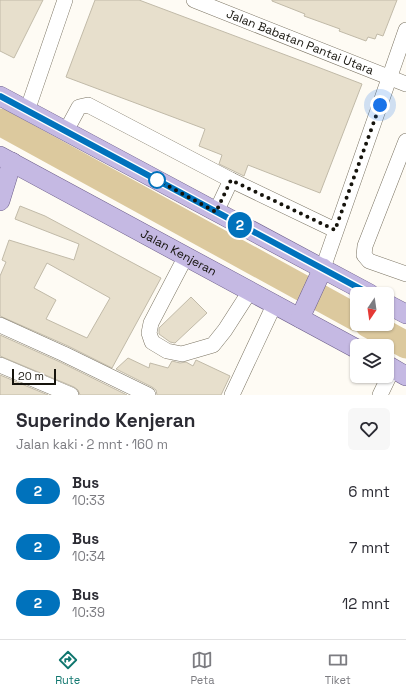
<!DOCTYPE html>
<html lang="id">
<meta charset="utf-8">
<style>
:root{--surface:#fff;--page:#f7f7f7;--text:#2b2b33;--muted:#7c7c81;--line:#e1e1e2;--accent:#0f766e}
body{margin:0;font-family:"Space Grotesk",sans-serif;background:var(--page);color:var(--text);height:100vh;display:flex;flex-direction:column;font-size:15px;white-space:nowrap}
*{box-sizing:border-box;margin:0}
p{font-size:13px;color:var(--muted)}
.icon{flex:none;width:22px;height:22px;fill:none;stroke:currentColor;stroke-width:2;stroke-linecap:round;stroke-linejoin:round}
.map{position:relative;height:395px;overflow:hidden}
.panel{display:flex;flex-direction:column;background:var(--surface);flex:1}
.panel>*{flex:none}
.badge{padding:0 8px;border-radius:13px;font-size:14px;line-height:26px}
.needle{width:26px;rotate:193deg}
.buttons{position:absolute;left:350px;top:287px;display:grid;gap:8px}
.buttons a{display:grid;place-items:center;width:44px;height:44px;border-radius:6px;background:var(--surface);box-shadow:0 1px 3px #0004;font-size:20px}
.scale{position:absolute;left:12px;bottom:10px;width:44px;box-sizing:border-box;padding-left:4px;border:2px solid #15130c;border-top:0;font-size:11px;line-height:14px;white-space:nowrap;color:#15130c;-webkit-text-stroke:3px #fff;paint-order:stroke}
.you{position:absolute;width:20px;height:20px;margin:-10px;border:3px solid #fff;border-radius:50%;background:#1a73e8;box-shadow:0 0 0 6px #1a73e833}
.map>.badge{position:absolute;translate:-50% -50%;box-shadow:0 0 0 2px #fff}
.round{display:grid;place-items:center;flex:none;width:42px;height:42px;border-radius:6px;background:var(--page)}
.summary{display:flex;align-items:center;justify-content:space-between;height:68px;padding:0 16px}
h1{font-size:19px;font-weight:700;line-height:30px}
ul{padding:0;list-style:none}
li{display:flex;align-items:center;gap:12px;height:56px;padding:0 16px}
li div{flex:1}
li b{display:block;font-size:15px}
li em{font-style:normal}
li .badge{min-width:44px;font-weight:700;text-align:center}
.tabs{display:flex;justify-content:space-around;align-items:center;height:56px;border-top:1px solid var(--line);background:var(--surface);font-size:11px;color:var(--muted)}
.tabs a{display:grid;justify-items:center;gap:2px}
.tabs .current{color:var(--accent)}
.map>svg:first-child{display:block}
</style>
<div class="map">
<svg width="406" height="395" viewBox="0 0 406 395">
<rect width="100%" height="100%" fill="#fefbf4"/>
<g fill="none" stroke-linecap="round" stroke-linejoin="round">
<path stroke="#dcc99e" stroke-width="27" d="M0 122 357 318
M368 324 406 345"/>
</g>
<path fill="#e7dfcc" stroke="#c1baa8" fill-rule="evenodd" d="M0 0H43L14 58 0 51Z
M95 0H139L315 66 362 84 320 193 248 165 244 176 219 164 222 155 199 146 205 129 66 77Z
M272 0H397L383 36 377 34 375 39 368 37 366 41 339 31 340 29 304 16 305 14 272 1Z
M20 206 45 216 161 278 112 368 68 346 0 316V276L6 262 2 260 9 240 74 260 79 244 15 219ZM47 263 110 298 87 338 46 319 56 300 34 288Z
M191 297 207 313 175 343 170 342 159 334V328Z
M0 335 60 362 127 395H80L78 390 74 387 0 356Z
M128 358 149 368 150 363 168 368 172 361 180 363 186 362 193 366 196 360 230 376 221 395H157L156 390 152 387 116 369Z
M0 375 48 395H0Z"/>
<g fill="none" stroke-linecap="round" stroke-linejoin="round">
<defs>
<g id="minor">
<path id="s1" d="M194 0 406 84"/>
<path d="M27 111 65 0"/>
<path d="M66 131 79 107 88 105 231 180 335 230"/>
<path d="M406 141 365 246 364 255 369 261 406 274"/>
<path d="M216 212 231 180"/>
<path d="M186 256 151 323 149 333 152 342 167 351 182 354 213 345 225 330 250 291"/>
<path d="M323 268 406 30"/>
<path d="M0 325 64 354 148 395"/>
<path d="M0 365 71 395"/>
<path d="M232 395 275 303"/>
<path d="M380 395 393 368"/>
</g>
<g id="major">
<path d="M0 96 370 294"/>
<path id="s2" d="M0 156 357 349"/>
<path d="M0 201 12 162"/>
<path d="M387 304 406 314"/>
<path d="M300 318 323 268"/>
<path d="M387 365 406 376"/>
</g>
</defs>
<use href="#minor" stroke="#7b7463" stroke-width="16"/>
<use href="#major" stroke="#6e608c" stroke-width="20"/>
<use href="#minor" stroke="#fff" stroke-width="15"/>
<use href="#major" stroke="#c5b9e3" stroke-width="19"/>
</g>
<g fill="none" stroke-linecap="round" stroke-linejoin="round">
<defs>
<path id="line" d="M0 96 370 294"/>
</defs>
<use href="#line" stroke="#fff" stroke-width="9"/>
<use href="#line" stroke="#0072bc" stroke-width="6"/>
<path stroke="#15130c" stroke-width="4" stroke-dasharray="0 7.2" d="M157 180 216 212 231 180 335 230 380 105"/>
</g>
<circle fill="#fff" stroke="#0072bc" stroke-width="2" cx="157" cy="180" r="8"/>
<g text-anchor="middle" dominant-baseline="central" stroke-width="3" stroke-linejoin="round" paint-order="stroke">
<g font-size="12" fill="#15130c" stroke="#fff">
<text stroke="none"><textPath href="#s1" startOffset="114">Jalan Babatan Pantai Utara</textPath></text>
<text stroke="none"><textPath href="#s2" startOffset="203">Jalan Kenjeran</textPath></text>
</g>
</g>
</svg>
<div class="buttons">
<a><svg class="needle" viewBox="-14 -14 28 28"><path d="M0-13l5 13h-10z" fill="#e53935"/><path d="M0 13l5-13h-10z" fill="#7c7c81"/></svg></a>
<a><svg class="icon" aria-label="layers" viewBox="0 0 24 24"><path d="M12 4l9 5-9 5-9-5zM3 14l9 5 9-5"/></svg></a>
</div>
<div class="scale">20 m</div>
<div class="you" style="left:380px;top:105px"></div>
<b class="badge" style="left:240px;top:225px;background:#0072bc;color:#fff">2</b>
</div>
<section class="panel">
<div class="summary"><div><h1>Superindo Kenjeran</h1><p>Jalan kaki · 2 mnt · 160 m</p></div><a class="round"><svg class="icon" aria-label="heart" viewBox="0 0 24 24"><path d="M12 20l-8-8c-3-5 5-10 8-4 3-6 11-1 8 4z"/></svg></a></div>
<ul>
<li><span class="badge" style="background:#0072bc;color:#fff">2</span><div><b>Bus</b><p>10:33</p></div><em>6 mnt</em></li>
<li><span class="badge" style="background:#0072bc;color:#fff">2</span><div><b>Bus</b><p>10:34</p></div><em>7 mnt</em></li>
<li><span class="badge" style="background:#0072bc;color:#fff">2</span><div><b>Bus</b><p>10:39</p></div><em>12 mnt</em></li>
</ul>
</section>
<nav class="tabs">
<a class="current"><svg class="icon" aria-label="directions" viewBox="0 0 24 24"><path d="M12 3l9 9-9 9-9-9zM9 14v-3h6M13 9l2 2-2 2"/></svg>Rute</a>
<a><svg class="icon" aria-label="map" viewBox="0 0 24 24"><path d="M3 6l6-2 6 2 6-2v14l-6 2-6-2-6 2zM9 4v14M15 6v14"/></svg>Peta</a>
<a><svg class="icon" aria-label="tickets" viewBox="0 0 24 24"><path d="M3 7h18v10H3zM15 7v10"/></svg>Tiket</a>
</nav>
